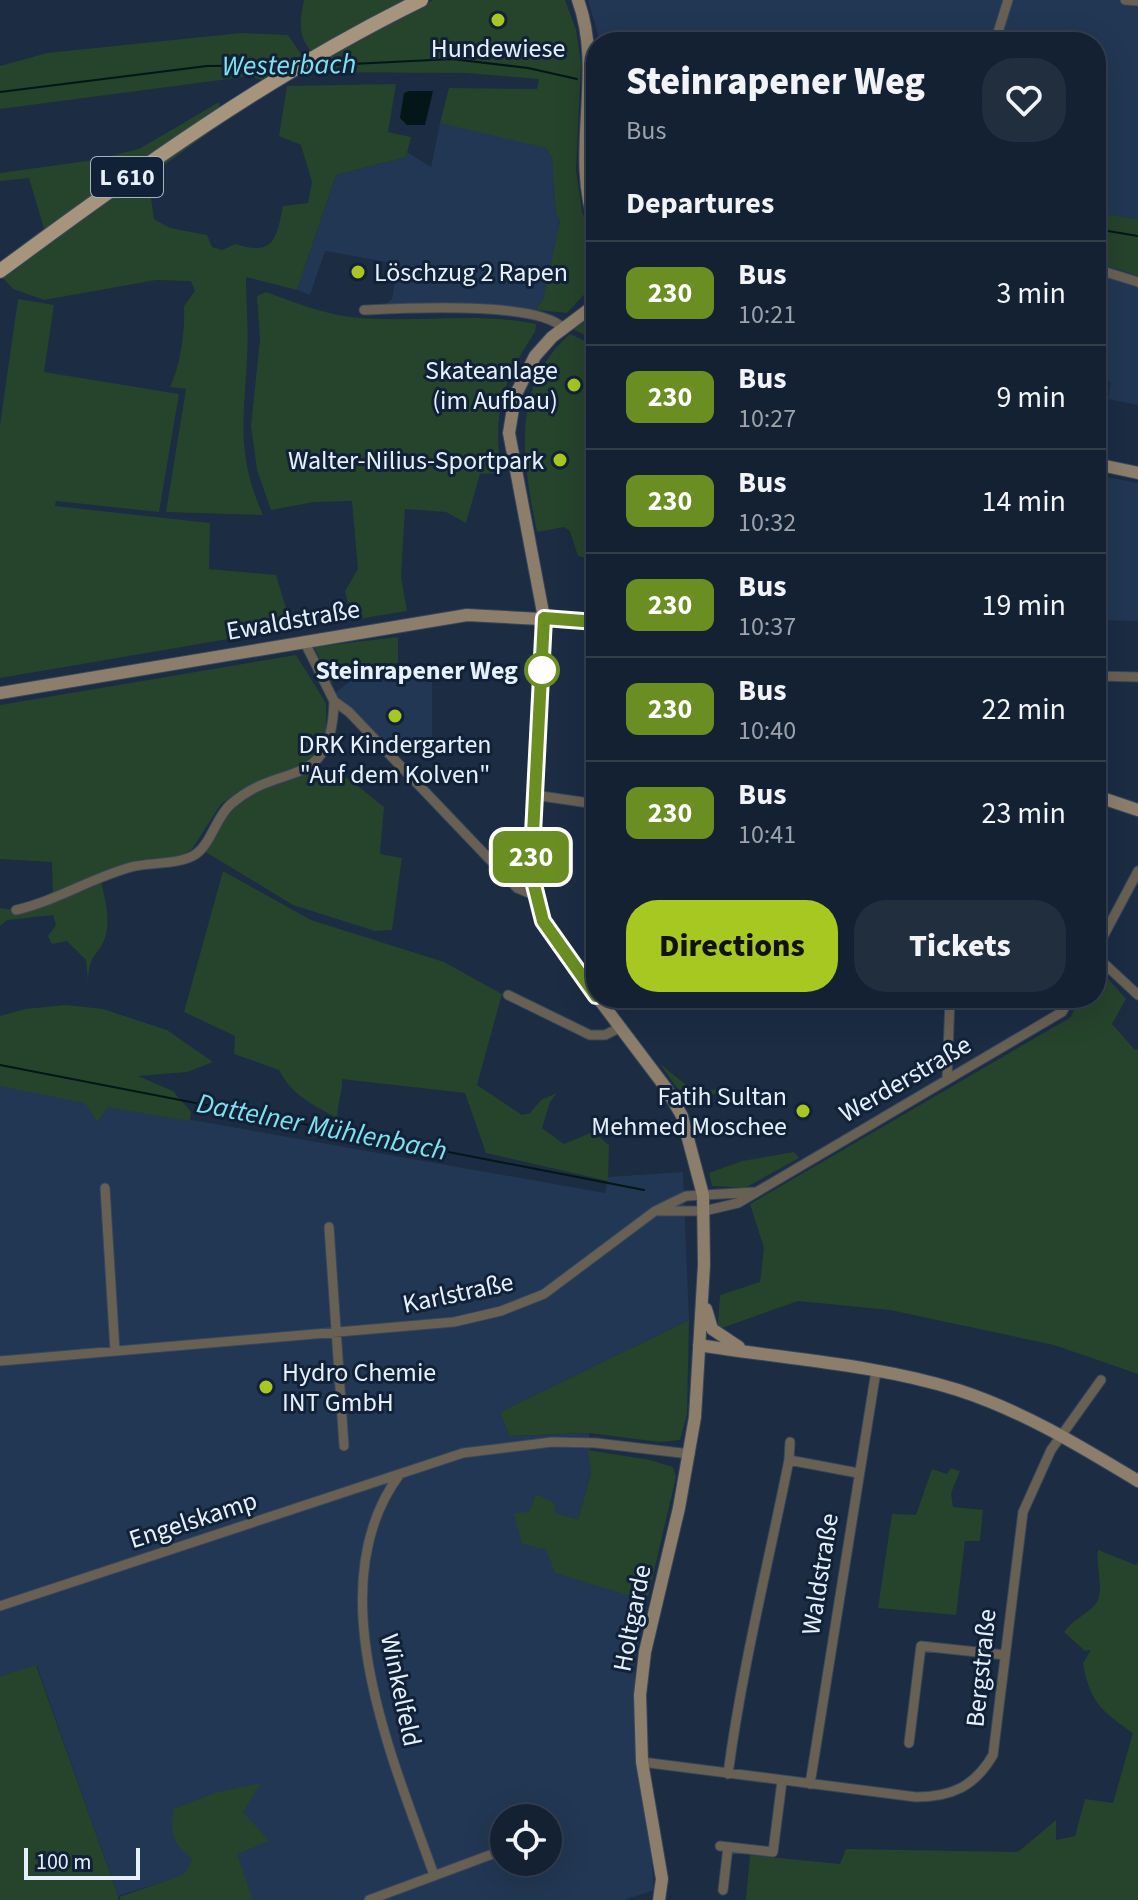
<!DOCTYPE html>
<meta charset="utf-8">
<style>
:root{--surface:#142132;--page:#212e3e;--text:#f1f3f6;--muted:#9da3ac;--line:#333e4d;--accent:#a6c821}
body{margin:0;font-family:"Source Sans 3",sans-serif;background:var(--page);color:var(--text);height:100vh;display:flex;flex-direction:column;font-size:30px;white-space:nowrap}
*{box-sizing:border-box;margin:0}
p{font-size:26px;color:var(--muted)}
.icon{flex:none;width:44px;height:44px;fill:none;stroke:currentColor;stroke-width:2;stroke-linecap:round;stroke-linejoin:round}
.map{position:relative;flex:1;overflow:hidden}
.side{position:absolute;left:586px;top:32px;width:520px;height:976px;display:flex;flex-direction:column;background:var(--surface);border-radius:32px;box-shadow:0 8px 32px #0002,0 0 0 2px var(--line)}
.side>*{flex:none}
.badge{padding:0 16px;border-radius:12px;font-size:28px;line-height:52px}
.tools{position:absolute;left:490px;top:1804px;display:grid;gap:16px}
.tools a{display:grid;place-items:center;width:72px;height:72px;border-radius:50%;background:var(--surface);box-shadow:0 8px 32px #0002,0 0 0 2px var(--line);font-size:40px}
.scale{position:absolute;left:24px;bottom:20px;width:116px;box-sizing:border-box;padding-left:8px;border:4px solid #e6f0fc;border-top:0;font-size:22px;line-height:28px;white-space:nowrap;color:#e6f0fc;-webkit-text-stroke:6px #112238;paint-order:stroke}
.map>.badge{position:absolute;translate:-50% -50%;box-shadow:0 0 0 4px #fff}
h2{padding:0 40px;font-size:30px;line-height:72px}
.round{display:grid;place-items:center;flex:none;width:84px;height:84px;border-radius:32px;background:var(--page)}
.headline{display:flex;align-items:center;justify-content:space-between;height:136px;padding:0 40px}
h1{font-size:38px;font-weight:800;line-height:60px}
.primary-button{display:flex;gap:16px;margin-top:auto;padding:16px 40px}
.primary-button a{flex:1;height:92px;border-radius:32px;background:var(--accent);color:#111;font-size:32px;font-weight:800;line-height:92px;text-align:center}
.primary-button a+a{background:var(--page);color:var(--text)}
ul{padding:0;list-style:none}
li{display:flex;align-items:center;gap:24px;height:104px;padding:0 40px;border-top:2px solid var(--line)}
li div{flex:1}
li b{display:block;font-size:30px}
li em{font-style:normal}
li .badge{min-width:88px;font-weight:700;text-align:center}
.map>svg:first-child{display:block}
</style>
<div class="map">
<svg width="1138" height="1900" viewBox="0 0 1138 1900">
<rect width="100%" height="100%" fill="#1b2c43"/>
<path fill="#223753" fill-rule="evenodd" d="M588 0H1138V219L1096 213V42H600Z
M440 123 533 142 546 148 552 157 556 214 560 221 543 299 536 310 497 306 385 305 392 299 398 264 325 251 310 295 297 290 336 175 406 157 407 152 431 167Z
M1096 262 1138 276V405L1108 399 1111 382 1096 378Z
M1096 475 1138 483V621L1096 620Z
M360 674 432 676V746H426V750L419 749 418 746H384L335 693Z
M0 1086 605 1193 608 1177 683 1172 689 1320 500 1412 509 1436 589 1433 591 1472 578 1519 554 1513 536 1494 529 1512 546 1549 647 1601 665 1518 634 1666 654 1890 624 1900H194L182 1876 118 1896 37 1666 0 1676ZM504 1818H548V1862H504Z"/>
<path fill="#26432c" d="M304 0H407L312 52C297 36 300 20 304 0Z
M433 0H565L576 30 581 63 576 170 582 211 596 258 593 285 567 313 536 310 543 299 560 221 556 214 552 157 546 148 440 123 449 88 537 89 539 79 466 73 302 72Z
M241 33 288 35 303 57 263 81 251 76 0 109V66L47 53Z
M396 84 388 132 411 137 406 157 336 175 297 290 246 277C246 304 249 331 247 358 244 420 236 455 263 515L166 512 186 389 170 387C181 364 185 331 184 306L195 291 191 281 156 280 44 300 13 289 2 277 45 232 29 178 0 181V173L94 160 139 149 219 102 222 123 163 166 150 191 154 219 170 228 207 235 212 247 222 250 235 244C274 256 276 240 283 206L308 203 312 182 301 145 279 136 287 86Z
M1096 213 1138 219V276L1096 262Z
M266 292C293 302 321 313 350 317 411 324 474 311 536 324L535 332C501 383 493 411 501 473L480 474 466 523 446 512 405 509 401 577 407 611 352 620 345 591 358 569 352 501 314 502 271 510 257 470 251 426 260 339 257 296Z
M18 299 54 305 44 372 179 394 159 512 56 501 55 506 210 523 209 569 276 575 292 628 0 678V425Z
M596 315V340L572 329Z
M570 334 596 346V560L578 556 570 531 564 527 537 532C523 462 509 387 570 334Z
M398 637V663L373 667 331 683 314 647Z
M296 655 326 703V738L312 762 240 790 221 804 192 849 181 856 138 860 96 874 53 896 52 862 0 859V705Z
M314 767 349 779 384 807 380 854 402 858 392 930 375 931 293 905 204 851 236 801Z
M223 871 311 920 444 962 502 994 477 1085 522 1115 530 1113 541 1100 557 1093 550 1102 542 1128 564 1144 593 1132 609 1145 608 1181 486 1153 465 1093 342 1079C343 1093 336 1105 338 1119 313 1104 293 1097 279 1070L234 1054 235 1036 184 1012Z
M101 881C105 899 110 916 106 934 101 956 89 950 88 981L86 960 67 941 52 944 48 936 56 925 53 915 7 920 0 926V908L27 912Z
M1096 965 1126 999 1112 1024 1135 1050 1138 1049V1374L1054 1345 890 1310 798 1301 722 1328 718 1325 720 1295 760 1282 764 1248 750 1204 1071 1017 1079 998H1096Z
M66 1005 103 1009 167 1030 213 1062 187 1072 138 1076 173 1091 191 1112 190 1121 108 1107 97 1122 85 1103 0 1086V1016L25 1009Z
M660 1064 695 1092 727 1088 690 1106Z
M794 1152 799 1158 745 1188 712 1186 709 1173 742 1161Z
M689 1320 687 1414 680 1440 660 1442 589 1433 509 1436 500 1412Z
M588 1450 650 1460 673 1467 676 1477 647 1601 555 1573 546 1549 522 1544 514 1513 529 1512 536 1494 554 1503 555 1513 578 1519 591 1473Z
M951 1468 960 1471 951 1493 953 1507 983 1510 980 1541H965L956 1615 878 1608 892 1514 916 1515 932 1469 947 1474Z
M1098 1550 1136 1565 1138 1562V1900H746L750 1855 840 1864 846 1849 1018 1852 1056 1820V1840L1075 1836 1085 1799 1113 1803 1133 1733C1102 1712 1089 1701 1083 1663L1091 1650 1085 1651 1064 1632C1073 1620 1083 1616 1093 1607 1107 1594 1095 1567 1098 1550Z
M36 1665 118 1896V1900H0V1676Z
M261 1783 243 1812 269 1841 237 1854 253 1900H120L119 1897 183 1875 193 1860C174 1843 169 1837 174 1809L214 1793Z"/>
<path fill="#041618" d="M409 91H433L425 125H407L400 118 404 93Z"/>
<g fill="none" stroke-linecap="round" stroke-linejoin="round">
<path stroke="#041618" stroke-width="2" d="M312 66 452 59 528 68 577 79
M0 92 207 66 289 65
M1096 229 1138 236
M0 1065 644 1190"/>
<defs>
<path id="street" d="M1125 0 1138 1
M995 42 1008 0
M1096 269 1138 282
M364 310C405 308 537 301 563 328
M304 641 334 701 349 712 517 888 534 895
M1096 676 1138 677
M534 795 596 804
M16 910C56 901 91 878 131 867 150 862 180 865 196 854 212 842 216 817 231 804 281 760 332 793 334 701
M1096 950 1138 871
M1096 956 1138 995
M508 995 590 1035H605L619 1028
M947 1079 950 998
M105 1188 115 1351
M659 1211H704L738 1203 1062 1012 1070 998
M329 1227 344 1446
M0 1361 454 1322 501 1311 544 1294 655 1211 686 1196 756 1192
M789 1460 790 1442
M400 1474C316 1586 393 1760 434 1875
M0 1606 463 1453 552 1442 596 1443 690 1454
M909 1743 921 1646 1005 1655
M642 1762 916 1797C952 1797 975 1786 993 1755L1023 1512 1051 1450 1101 1380
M728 1774C742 1668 768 1565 789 1460L858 1473
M810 1784 876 1371
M720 1846 773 1852 782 1781
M723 1890 728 1847
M369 1900 498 1852"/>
<path id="secondary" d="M578 0C605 74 569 153 596 227
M596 304 552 337 535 356 515 396 509 433 544 618 531 873 543 921 596 996
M1096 464 1138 473
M0 693 467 615 596 622
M1096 796 1138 810
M598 998 666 1088 682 1116 703 1195 704 1265 695 1417 679 1508 645 1652 640 1695 642 1762 662 1879 659 1900
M706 1309 712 1329 739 1347
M699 1345C785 1359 874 1364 958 1390 1023 1411 1080 1446 1138 1481"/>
<path id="primary" d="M0 271C135 171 270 74 421 0"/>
</defs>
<use href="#street" stroke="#37475d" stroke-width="11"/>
<use href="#secondary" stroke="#37475d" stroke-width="14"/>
<use href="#primary" stroke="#37475d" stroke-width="16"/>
<use href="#street" stroke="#696054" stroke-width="9"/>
<use href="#secondary" stroke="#8c7e6b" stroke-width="12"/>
<use href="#primary" stroke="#a6947c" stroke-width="14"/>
</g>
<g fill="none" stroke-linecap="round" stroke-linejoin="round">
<defs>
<path id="line" d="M596 622 544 618 531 873 543 921 596 996"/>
</defs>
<use href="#line" stroke="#fff" stroke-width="18"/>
<use href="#line" stroke="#6b8e23" stroke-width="12"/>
</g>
<g fill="#a6c821" stroke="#112238" stroke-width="3">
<circle cx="498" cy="20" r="8"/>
<circle cx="358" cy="272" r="8"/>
<circle cx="574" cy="385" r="8"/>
<circle cx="560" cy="460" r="8"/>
<circle cx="395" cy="716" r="8"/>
<circle cx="803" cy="1111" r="8"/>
<circle cx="266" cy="1387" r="8"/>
</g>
<circle fill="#fff" stroke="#6b8e23" stroke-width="4" cx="542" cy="670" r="16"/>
<g text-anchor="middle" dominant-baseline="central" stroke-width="6" stroke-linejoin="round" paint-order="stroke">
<rect fill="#112238" stroke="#a6b2c1" stroke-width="2" x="91" y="157" width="72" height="40" rx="6"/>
<g font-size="24" font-weight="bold" fill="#e6f0fc">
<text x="127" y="177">L 610</text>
</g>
<g font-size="26" fill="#e6f0fc" stroke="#112238" text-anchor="end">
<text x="498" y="48" text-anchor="middle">Hundewiese</text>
<text x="374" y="272" text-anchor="start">Löschzug 2 Rapen</text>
<text x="558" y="370">Skateanlage<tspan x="558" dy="30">(im Aufbau)</tspan></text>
<text x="544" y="460">Walter-Nilius-Sportpark</text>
<text x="395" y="744" text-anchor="middle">DRK Kindergarten<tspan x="395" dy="30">"Auf dem Kolven"</tspan></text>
<text x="787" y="1096">Fatih Sultan<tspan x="787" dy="30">Mehmed Moschee</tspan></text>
<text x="282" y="1372" text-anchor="start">Hydro Chemie<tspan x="282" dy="30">INT GmbH</tspan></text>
</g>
<g font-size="26" fill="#e6f0fc" stroke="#112238">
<text transform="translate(293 620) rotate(-10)">Ewaldstraße</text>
<text transform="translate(905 1079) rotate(-30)">Werderstraße</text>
<text transform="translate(458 1293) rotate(-12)">Karlstraße</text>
<text transform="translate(193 1520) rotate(-18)">Engelskamp</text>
<text transform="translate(820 1574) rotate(-81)">Waldstraße</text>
<text transform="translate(632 1618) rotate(-79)">Holtgarde</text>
<text transform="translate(981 1668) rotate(-84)">Bergstraße</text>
<text transform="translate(401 1690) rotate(78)">Winkelfeld</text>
</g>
<g font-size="26" font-weight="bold" fill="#e6f0fc" stroke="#112238" text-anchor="end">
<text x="518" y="670">Steinrapener Weg</text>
</g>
<g font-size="28" font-style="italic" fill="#81e1ee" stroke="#112238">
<text transform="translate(289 65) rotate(-1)">Westerbach</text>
<text transform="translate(322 1127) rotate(11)">Dattelner Mühlenbach</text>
</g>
</g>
</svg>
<div class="tools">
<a><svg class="icon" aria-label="locate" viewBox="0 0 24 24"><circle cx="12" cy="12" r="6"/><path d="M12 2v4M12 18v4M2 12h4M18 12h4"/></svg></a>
</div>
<div class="scale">100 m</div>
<b class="badge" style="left:531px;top:857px;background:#6b8e23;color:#fff">230</b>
<section class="side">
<div class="headline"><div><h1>Steinrapener Weg</h1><p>Bus</p></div><a class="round"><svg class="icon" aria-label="heart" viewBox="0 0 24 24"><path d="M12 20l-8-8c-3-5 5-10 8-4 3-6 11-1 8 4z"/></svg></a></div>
<h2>Departures</h2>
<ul>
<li><span class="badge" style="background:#6b8e23;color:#fff">230</span><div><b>Bus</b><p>10:21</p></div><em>3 min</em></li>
<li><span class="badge" style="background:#6b8e23;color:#fff">230</span><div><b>Bus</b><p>10:27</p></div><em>9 min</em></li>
<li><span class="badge" style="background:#6b8e23;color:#fff">230</span><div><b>Bus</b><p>10:32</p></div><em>14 min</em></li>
<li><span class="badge" style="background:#6b8e23;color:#fff">230</span><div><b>Bus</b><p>10:37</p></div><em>19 min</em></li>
<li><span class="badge" style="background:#6b8e23;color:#fff">230</span><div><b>Bus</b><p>10:40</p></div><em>22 min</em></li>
<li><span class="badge" style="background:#6b8e23;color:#fff">230</span><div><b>Bus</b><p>10:41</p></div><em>23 min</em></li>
</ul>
<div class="primary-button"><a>Directions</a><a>Tickets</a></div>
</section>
</div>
